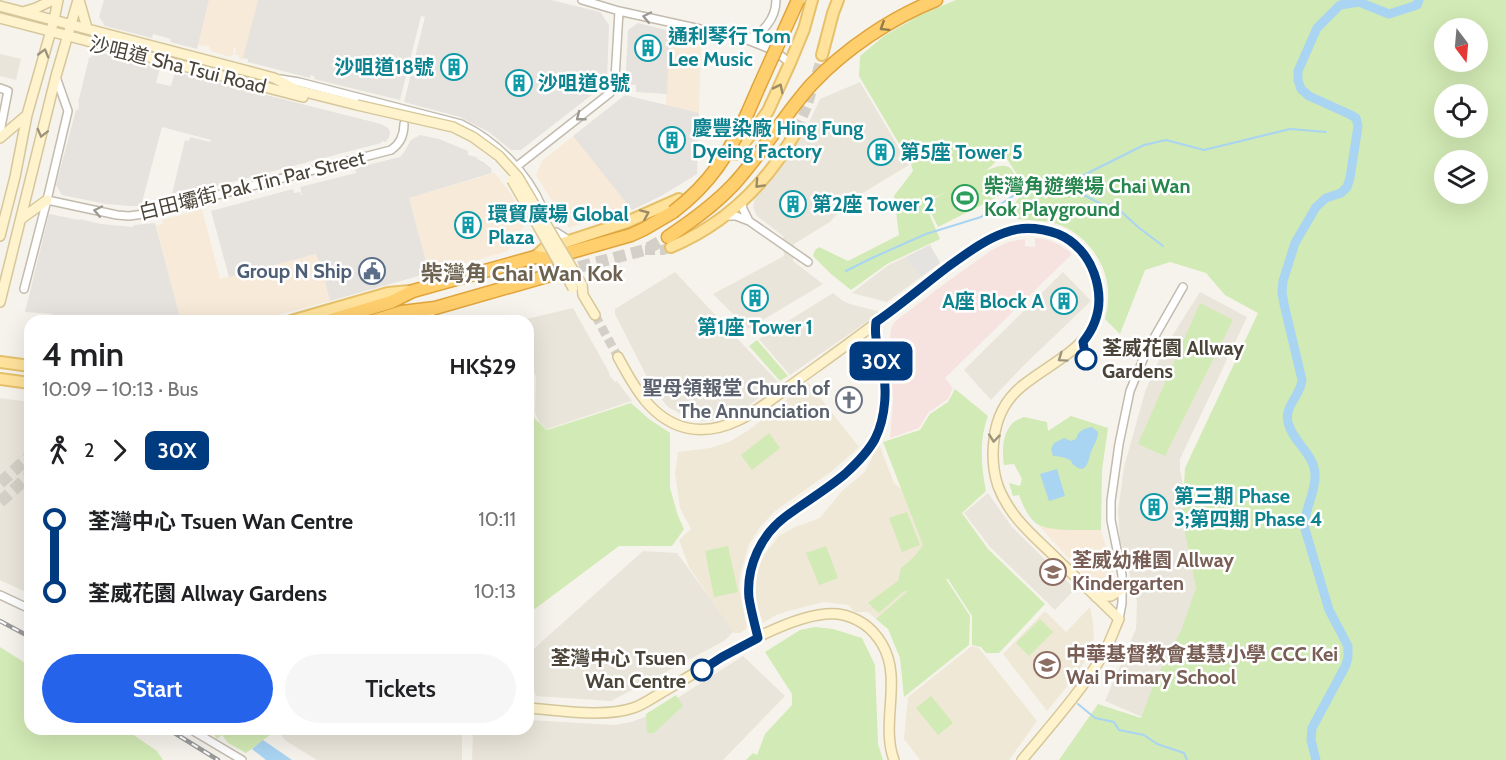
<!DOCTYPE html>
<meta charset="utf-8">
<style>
:root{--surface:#fff;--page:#f6f6f6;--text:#202124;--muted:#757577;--accent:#2563eb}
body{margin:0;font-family:Cabin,"Noto Sans TC",sans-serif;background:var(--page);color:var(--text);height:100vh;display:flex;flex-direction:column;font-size:22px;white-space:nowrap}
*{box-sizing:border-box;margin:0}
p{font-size:20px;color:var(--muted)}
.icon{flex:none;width:33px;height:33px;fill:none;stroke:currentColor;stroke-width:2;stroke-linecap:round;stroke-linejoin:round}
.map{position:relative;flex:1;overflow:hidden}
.side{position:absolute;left:24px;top:315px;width:510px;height:420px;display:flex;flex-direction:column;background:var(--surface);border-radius:18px;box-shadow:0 6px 24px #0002}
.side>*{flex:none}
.badge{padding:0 12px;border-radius:9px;font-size:21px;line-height:39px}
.needle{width:39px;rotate:164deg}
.controls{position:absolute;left:1434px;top:18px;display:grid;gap:12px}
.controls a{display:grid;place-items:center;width:54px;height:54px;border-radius:50%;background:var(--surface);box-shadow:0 6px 24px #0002;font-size:30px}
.map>.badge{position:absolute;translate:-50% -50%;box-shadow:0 0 0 3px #fff}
.legs{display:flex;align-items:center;gap:9px;height:66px;padding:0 18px;font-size:20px}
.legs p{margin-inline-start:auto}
.head{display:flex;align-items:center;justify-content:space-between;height:102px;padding:0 18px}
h1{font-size:33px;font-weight:600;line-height:45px}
.button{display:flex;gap:12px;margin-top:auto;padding:12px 18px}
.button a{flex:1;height:69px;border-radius:36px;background:var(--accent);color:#fff;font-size:24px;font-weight:600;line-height:69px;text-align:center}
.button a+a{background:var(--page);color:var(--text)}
ul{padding:0 18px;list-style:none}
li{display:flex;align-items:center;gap:21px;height:72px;font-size:22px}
li i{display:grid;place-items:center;width:9px;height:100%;margin:0 8px;background:currentColor}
li i::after{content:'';width:15px;height:15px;margin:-8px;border:4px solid;border-radius:50%;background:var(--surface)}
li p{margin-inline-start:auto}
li:first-child i{background:linear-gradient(#0000 50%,currentColor 0)}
li:last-child i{background:linear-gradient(currentColor 50%,#0000 0)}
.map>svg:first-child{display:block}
</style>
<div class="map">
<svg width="1506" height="760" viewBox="0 0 1506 760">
<rect width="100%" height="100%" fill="#f6f3ec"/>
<path fill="#eae5da" d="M0 54 21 59 16 80 0 76Z
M860 82 909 165 848 202 830 222 794 244 793 261 823 284 748 329 713 294 784 256 783 236 757 216 753 207 755 197 774 177 793 150 808 125 820 99Z
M930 245 940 263 887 302 852 293 887 266Z
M675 272 779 383 748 406 736 413 716 420 701 421 684 416 668 407 652 387 615 314V309Z
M1063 272 1091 301 1022 367 991 400 964 370Z
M1200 292 1247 317 1180 459V470L1187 504 1211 582 1149 720 1105 701 1136 629 1137 601 1120 539 1118 511 1124 467 1145 392 1154 370 1167 344Z
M833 293 843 301 850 304 881 312 790 375 759 339Z
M573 308 610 374 609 375 615 382 617 381 632 401 547 429 539 422 535 412 536 376 528 367V321H518Z
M0 398 30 402V594L0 580Z
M988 493 1012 527 1075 589 1055 610 990 547 964 513Z
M643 551 677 553 734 631 724 641 611 701 536 696 528 676V654Z
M743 656 785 696 723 760H472L473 729H528V720L615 725 631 722 645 717 662 708Z
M276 729H462V760H317L286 741Z"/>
<path fill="#f7ead8" d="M209 0H258L243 60 239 59V55H235L236 48H234L233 55 230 57 211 51 209 46 198 45Z
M670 31 701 39 699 113 666 105Z
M573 136 629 206 569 228 536 175 542 161Z
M495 173 511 194 517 206 524 225 508 251 429 274 409 198Z
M202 209 220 279 317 254 330 301 255 321H181L156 225 163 224 162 220Z
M1039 526 1063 529 1101 530 1115 579 1111 590 1108 592 1095 587Z"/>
<path fill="#e6e2dd" d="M104 0H209L197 49 170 42 171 39 153 34 152 38 105 26 99 17Z
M258 0H551L600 12 609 25 607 83 521 150H511L489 132 460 117 404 102 425 17 421 16 400 100 314 79 315 77 311 75 310 78 248 62V59L243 58Z
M638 23 670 31 667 94 636 92V85L625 84 628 30Z
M99 52 160 68 156 83 171 86 175 72 381 124 388 128 390 132 389 137 386 142 382 141 381 143 171 198 185 140 189 141 190 137 210 142 211 140 162 127 141 206H130L106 204 62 195 56 185 76 110H78L79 107V103H78L89 58Z
M625 95 699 113 697 174 663 195 632 210 573 136Z
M420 135 439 139 461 148 468 151V155L476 157 480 161H482L492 169 491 170 492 173 409 198 429 273 330 301 320 262H319L316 254 229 277 211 211 293 189 294 193 300 192 301 195H302L300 187 356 173 355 168 400 157 405 151 411 140Z
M49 214 79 220 80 219 101 224 133 227 134 225 155 223 181 321H52V314L25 312Z"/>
<path fill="#efe8d6" d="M808 382 859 447 832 471 775 511 761 526 749 544 741 571 739 584 740 594 747 628 740 633H734L689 567 679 540 691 529 680 508 675 474 678 452 710 448 729 442 749 430Z
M879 444 894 483 923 506 938 567 876 619 868 612H855L848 605 824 602 788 611 776 615 763 623 756 601V584L758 569 764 555 779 536 795 527 820 518 843 490 865 472Z
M1090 607 1093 623 1094 636 1090 652 1076 676 1047 711 1003 654 1045 611 1066 632Z
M972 646 979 648 1037 721 1009 760H920L904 739 908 697Z"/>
<path fill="#f6e3e0" d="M1035 238 1044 239 1051 241 1061 246 1070 252 1071 255 945 378 953 388 948 399 928 413 919 428 890 438 893 402 890 338 891 329 893 324 897 320 944 284 992 250 1008 242 1025 239V246L1035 247Z"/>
<path fill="#d2eab5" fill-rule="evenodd" d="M956 0H1506V760H1059L1098 704 1141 718 1156 678 1181 631 1196 588 1182 517 1185 468 1258 313 1225 295 1206 273 1170 262 1145 270 1120 334 1105 319C1106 313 1108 307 1108 301 1111 268 1088 234 1057 224 1048 221 1039 221 1029 220 1025 219 1019 220 1015 218 1012 217 1010 214 1008 212L1026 189 1004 154 986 171C991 169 998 165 1005 166 1014 167 1017 178 1012 185 1010 188 1007 190 1005 193L938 227 926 203 946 192 924 202 940 239 887 264 851 290 831 274 813 256 815 250 819 247 848 261 899 235 894 196 913 171 911 164 859 76 860 56 884 36 920 15ZM1444 28H1478V62H1444ZM1444 94H1478V128H1444ZM1444 160H1478V194H1444Z
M1200 303 1233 320 1165 456 1138 444Z
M757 340 788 376 780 381 749 346Z
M955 389 988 416C979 440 981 466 986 491L962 513 988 549 1045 604 999 653H986L981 647 972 645V616L948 579H946L970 616 969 645 904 697 900 658 888 629 876 619 909 590 903 592 879 613 868 603 898 581 901 568 915 556 923 545 883 442 920 430 930 414 948 402Z
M528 403 535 419 547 430 631 403 649 419 670 433V488L678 516 684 529 672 546H619L528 614Z
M1071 416 1108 428 1102 470 1101 530H1099C1084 530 1054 531 1041 526 1030 522 1023 506 1019 495L1013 496 1009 483 1020 486 1022 479 1014 464 1004 465C1002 452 1002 435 1011 425 1013 421 1020 419 1024 417L1047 422 1048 431Z
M769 433 780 448 752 470 741 455Z
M907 512 920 545 902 552 889 518Z
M728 546 738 592 714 597 705 551Z
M826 546 838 578 819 585 806 553Z
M1040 619 1053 632 1029 656 1016 643Z
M815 627 833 629 862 638 875 665 878 744 883 760H746L753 753 757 755 765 734 792 705V694L765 652 800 630Z
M0 647 30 666V729H125L157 751 163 760H0Z
M676 695 683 706 654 733H647L646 714Z
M931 696 953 723 938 735 916 708Z
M210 729H265L270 735 246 753 228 743 222 735 217 739Z"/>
<path fill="#e5e3e0" d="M930 245 940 263 921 277 906 257Z"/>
<path fill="#a9d4f2" d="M1092 427 1098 432C1098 441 1092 447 1090 455 1088 463 1085 474 1075 466 1068 461 1076 464 1068 459 1063 457 1058 456 1053 456L1051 449 1054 443 1064 438 1071 441 1076 439C1079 430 1083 429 1092 427Z
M1057 469 1065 496 1049 501 1040 474Z
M263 740 292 760H266L252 749Z"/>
<path fill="#f6f3ec" d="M45 0H94L86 34 66 103 8 319 0 317V184Z"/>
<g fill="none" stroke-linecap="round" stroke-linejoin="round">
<path stroke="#a9d4f2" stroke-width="2" d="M1058 188 1144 145 1166 140 1204 150 1290 129 1326 132
M846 271 872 258 926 234 981 217 1016 194 1030 189H1057L1084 195 1103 205 1115 206 1138 227 1163 246
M1078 704 1095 718 1114 722 1119 730 1144 735 1157 744 1184 753 1187 760"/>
<path stroke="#a9d4f2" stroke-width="9" d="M1316 760 1311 740 1312 728 1346 665 1348 657V646L1329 610 1305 529C1303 510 1316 493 1315 475 1315 454 1292 442 1288 422 1284 406 1301 395 1302 380L1284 304 1282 292 1283 281 1295 243 1316 207 1326 198 1341 193 1347 187 1350 178 1358 126 1356 118 1349 114 1309 96 1301 89 1298 80V71L1317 28 1340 5 1359 2 1389 14 1417 5 1419 0"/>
<path stroke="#d4d0c8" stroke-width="9" stroke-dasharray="9 4.5" stroke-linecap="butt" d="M595 315 618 357"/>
<path stroke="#d4d0c8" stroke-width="10" stroke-dasharray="10 5" stroke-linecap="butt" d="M797 130 808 104 822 55
M645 250H663L671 247"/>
<path stroke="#d4d0c8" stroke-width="12" stroke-dasharray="12 6" stroke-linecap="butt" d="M579 267 645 250 668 237
M0 483 30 456
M0 502 30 475"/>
<defs>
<path id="street" d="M582 0 619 11 745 39 775 51 790 63
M745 39C763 35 776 18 776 0
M280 79 299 82 461 124C496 141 527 172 542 207
M0 88 8 91 0 132
M516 167 610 93 615 79 619 11
M47 200 117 215 129 216 144 214 391 150C400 144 404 135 404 124
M742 202 743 209 749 221
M725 216H736L749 221 808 262
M556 232 570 241
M24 289 47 200 68 111 56 77
M0 595 30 609
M1119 619 1122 603V575L1111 520V501L1119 444 1130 391 1147 350 1183 287
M190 729 242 760"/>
<path id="secondary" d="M79 0 87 28
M0 6 274 78 297 90 357 105
M26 11 36 8 53 0
M0 18 303 97
M0 138 27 115
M21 219 47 200
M0 236 15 177 27 115 54 20 58 0
M582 285 583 295 595 315
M0 302 56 76 78 0
M618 357C634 387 652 420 687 428 728 437 764 405 794 383 830 357 867 331 902 303 932 280 969 246 1004 233 1026 224 1055 228 1073 243 1085 253 1093 267 1097 282 1113 339 1056 358 1022 386 1005 400 996 419 994 440 992 455 993 471 998 486 1009 515 1030 533 1052 554 1074 576 1097 597 1119 619 1114 630 1110 642 1104 653 1081 692 1050 726 1022 760
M1096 597 1111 596 1123 588
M758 638C755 625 751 611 749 598 746 567 761 535 785 517 805 502 826 490 845 474 856 464 868 452 875 439 886 417 888 386 881 362 878 349 874 336 876 322
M528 708C559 710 603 718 633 708 643 705 652 698 661 693 704 669 789 609 838 614 857 617 872 627 882 644 903 679 880 723 894 760"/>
<path id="primary" d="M822 55 833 13 838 0
M735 154 756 128 768 111 790 63 804 29 812 0
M563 243 627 222 679 199
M671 247C726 224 768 182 797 130
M535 257 545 248
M291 321 388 293 410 291
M417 321 435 308
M0 362 30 366
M0 379 30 383"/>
<path id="highway" d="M748 112 758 89
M668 237C692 221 713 206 733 185 762 154 783 116 812 84 845 49 891 18 936 0
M568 253 631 235 644 229 673 212
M328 321 391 302 413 291 535 257 549 259 553 258
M373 321 402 312 435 308 561 272"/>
</defs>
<use href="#street" stroke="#c2bbae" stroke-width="10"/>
<use href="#secondary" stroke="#d6c79b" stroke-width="12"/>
<use href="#primary" stroke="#e6c16a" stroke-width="14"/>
<use href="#highway" stroke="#e0a43c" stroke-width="15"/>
<use href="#street" stroke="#fff" stroke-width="7"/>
<use href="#secondary" stroke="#fff3cd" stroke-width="9"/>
<use href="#primary" stroke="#ffe39c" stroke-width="10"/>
<use href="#highway" stroke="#ffcf6e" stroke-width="12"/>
<defs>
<path id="rail" d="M0 621 30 637
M168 729 218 760"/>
</defs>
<use href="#rail" stroke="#9a9a9a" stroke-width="4.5"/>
<use href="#rail" stroke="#fff" stroke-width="2" stroke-dasharray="7" stroke-linecap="butt"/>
<defs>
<path id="secondary-bridge" d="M357 105 453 127 473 137 499 156 518 177 582 285
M512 180 573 288"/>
<path id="highway-bridge" d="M758 89 798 0
M673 212C711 183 728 155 748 112"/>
</defs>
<use href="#secondary-bridge" stroke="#d6c79b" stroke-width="12" stroke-linecap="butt"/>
<use href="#highway-bridge" stroke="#e0a43c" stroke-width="15" stroke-linecap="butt"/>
<use href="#secondary-bridge" stroke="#fff3cd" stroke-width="9"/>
<use href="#highway-bridge" stroke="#ffcf6e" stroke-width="12"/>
</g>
<defs><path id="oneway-chevron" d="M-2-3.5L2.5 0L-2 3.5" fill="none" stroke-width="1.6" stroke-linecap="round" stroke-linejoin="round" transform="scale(1.5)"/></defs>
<g stroke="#9c9892">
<use href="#oneway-chevron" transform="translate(647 17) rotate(-168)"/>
<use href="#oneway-chevron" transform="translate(580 117) rotate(142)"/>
<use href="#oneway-chevron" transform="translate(98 211) rotate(-168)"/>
</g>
<use stroke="#937c4e" href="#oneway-chevron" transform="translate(884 27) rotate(148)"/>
<g stroke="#9c937c">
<use href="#oneway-chevron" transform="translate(44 53) rotate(-74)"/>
<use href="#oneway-chevron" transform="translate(42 133) rotate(104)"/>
<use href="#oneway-chevron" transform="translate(1062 358) rotate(145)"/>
<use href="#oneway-chevron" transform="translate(994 438) rotate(96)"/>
</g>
<g stroke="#9c8c66">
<use href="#oneway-chevron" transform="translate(779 88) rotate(-64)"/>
<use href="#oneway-chevron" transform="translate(759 184) rotate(133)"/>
<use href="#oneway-chevron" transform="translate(645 214) rotate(-23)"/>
</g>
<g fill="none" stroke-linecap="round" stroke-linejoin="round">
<defs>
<path id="line-1" d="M702 670 722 657 758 638C755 625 751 611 749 598 746 567 761 535 785 517 805 502 826 490 845 474 856 464 868 452 875 439 886 417 888 386 881 362 878 348 874 336 876 322 902 304 925 284 949 266 966 254 984 240 1004 233 1021 226 1041 228 1058 234 1075 241 1088 256 1094 273 1103 298 1100 321 1083 342L1086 359"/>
</defs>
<use href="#line-1" stroke="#fff" stroke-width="14"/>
<use href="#line-1" stroke="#003b80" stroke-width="9"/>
</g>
<defs>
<symbol id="building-ring" viewBox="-11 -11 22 22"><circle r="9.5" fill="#fff" stroke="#0f9aa8" stroke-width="1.5"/><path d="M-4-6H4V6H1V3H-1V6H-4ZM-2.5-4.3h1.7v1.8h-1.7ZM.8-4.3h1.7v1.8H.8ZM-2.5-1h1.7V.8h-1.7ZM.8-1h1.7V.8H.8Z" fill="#0f9aa8"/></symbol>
<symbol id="stadium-ring" viewBox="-11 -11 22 22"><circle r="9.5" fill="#fff" stroke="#2e9e5b" stroke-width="1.5"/><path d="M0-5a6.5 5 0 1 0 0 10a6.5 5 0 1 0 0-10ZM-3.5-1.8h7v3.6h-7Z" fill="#2e9e5b"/></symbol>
<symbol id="civic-ring" viewBox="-11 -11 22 22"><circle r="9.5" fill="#fff" stroke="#5c6f8a" stroke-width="1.5"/><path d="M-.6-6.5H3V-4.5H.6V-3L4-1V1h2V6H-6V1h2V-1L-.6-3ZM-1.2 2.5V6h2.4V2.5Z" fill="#5c6f8a"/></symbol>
<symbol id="church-ring" viewBox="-11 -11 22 22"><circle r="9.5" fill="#fff" stroke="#6b7280" stroke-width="1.5"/><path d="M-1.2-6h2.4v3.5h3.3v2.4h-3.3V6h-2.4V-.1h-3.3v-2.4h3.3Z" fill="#6b7280"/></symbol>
<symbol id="school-ring" viewBox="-11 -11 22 22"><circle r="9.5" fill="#fff" stroke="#8d6e63" stroke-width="1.5"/><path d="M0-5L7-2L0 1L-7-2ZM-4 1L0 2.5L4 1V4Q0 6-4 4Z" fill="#8d6e63"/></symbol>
</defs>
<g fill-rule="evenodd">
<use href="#building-ring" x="633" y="33" width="30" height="30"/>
<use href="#building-ring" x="439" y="52" width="30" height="30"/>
<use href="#building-ring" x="504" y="68" width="30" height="30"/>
<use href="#building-ring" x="657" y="125" width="30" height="30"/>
<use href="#building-ring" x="866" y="137" width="30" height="30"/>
<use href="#stadium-ring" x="950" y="183" width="30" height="30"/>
<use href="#building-ring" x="778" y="189" width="30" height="30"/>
<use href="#building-ring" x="453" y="210" width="30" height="30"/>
<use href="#civic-ring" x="357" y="256" width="30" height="30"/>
<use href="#building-ring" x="740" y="283" width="30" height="30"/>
<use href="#building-ring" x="1049" y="286" width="30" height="30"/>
<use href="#church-ring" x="834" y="385" width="30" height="30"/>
<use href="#building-ring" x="1139" y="492" width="30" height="30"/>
<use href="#school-ring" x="1038" y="557" width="30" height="30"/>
<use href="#school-ring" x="1032" y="650" width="30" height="30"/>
</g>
<g fill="#fff" stroke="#003b80" stroke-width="3">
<circle cx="1086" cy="359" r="10"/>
<circle cx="702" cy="670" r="10"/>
</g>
<g text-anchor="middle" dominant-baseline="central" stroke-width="5" stroke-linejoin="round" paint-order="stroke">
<g font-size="20" font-weight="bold" fill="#0d838f" stroke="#fff" text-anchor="start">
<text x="668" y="36">通利琴行 Tom<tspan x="668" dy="23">Lee Music</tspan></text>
<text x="434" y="67" text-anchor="end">沙咀道18號</text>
<text x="538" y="83">沙咀道8號</text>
<text x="692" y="128">慶豐染廠 Hing Fung<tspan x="692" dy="23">Dyeing Factory</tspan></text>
<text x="900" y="152">第5座 Tower 5</text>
<text x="812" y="204">第2座 Tower 2</text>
<text x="488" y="214">環貿廣場 Global<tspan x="488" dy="23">Plaza</tspan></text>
<text x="1044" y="301" text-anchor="end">A座 Block A</text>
<text x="755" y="327" text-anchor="middle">第1座 Tower 1</text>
<text x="1174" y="496">第三期 Phase<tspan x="1174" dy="23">3;第四期 Phase 4</tspan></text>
</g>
<g font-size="20" fill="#4b4439" stroke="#fff">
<text transform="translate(178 65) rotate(14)">沙咀道 Sha Tsui Road</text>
<text transform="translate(252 185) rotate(-14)">白田壩街 Pak Tin Par Street</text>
</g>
<g font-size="20" font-weight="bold" fill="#27864d" stroke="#fff" text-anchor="start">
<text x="984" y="186">柴灣角遊樂場 Chai Wan<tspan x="984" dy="23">Kok Playground</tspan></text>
</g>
<g font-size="20" font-weight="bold" fill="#4e5e75" stroke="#fff" text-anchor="end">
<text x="352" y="271">Group N Ship</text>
</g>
<g font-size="20" font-weight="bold" fill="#4b4439" stroke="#fff" text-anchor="start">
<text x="1102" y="348">荃威花園 Allway<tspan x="1102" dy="23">Gardens</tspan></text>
<text x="686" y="658" text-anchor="end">荃灣中心 Tsuen<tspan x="686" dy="23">Wan Centre</tspan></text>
</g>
<g font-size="20" font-weight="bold" fill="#5b616d" stroke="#fff" text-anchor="end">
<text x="830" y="388">聖母領報堂 Church of<tspan x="830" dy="23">The Annunciation</tspan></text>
</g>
<g font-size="20" font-weight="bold" fill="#785e54" stroke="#fff" text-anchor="start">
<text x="1072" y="560">荃威幼稚園 Allway<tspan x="1072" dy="23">Kindergarten</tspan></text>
<text x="1066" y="654">中華基督教會基慧小學 CCC Kei<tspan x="1066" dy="23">Wai Primary School</tspan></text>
</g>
<g font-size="22" font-weight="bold" fill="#6e6250" stroke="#fff">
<text x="522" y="273">柴灣角 Chai Wan Kok</text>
</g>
</g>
</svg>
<div class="controls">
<a><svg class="needle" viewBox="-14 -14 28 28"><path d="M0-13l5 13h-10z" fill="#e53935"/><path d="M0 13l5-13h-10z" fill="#757577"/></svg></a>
<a><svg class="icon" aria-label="locate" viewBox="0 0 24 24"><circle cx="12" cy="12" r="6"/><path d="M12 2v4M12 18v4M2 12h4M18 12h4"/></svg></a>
<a><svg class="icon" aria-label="layers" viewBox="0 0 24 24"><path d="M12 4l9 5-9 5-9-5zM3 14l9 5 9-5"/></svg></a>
</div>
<b class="badge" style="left:881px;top:361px;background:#003b80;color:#fff">30X</b>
<section class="side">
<div class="head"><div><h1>4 min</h1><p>10:09 – 10:13 · Bus</p></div><b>HK$29</b></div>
<div class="legs"><svg class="icon" aria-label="walk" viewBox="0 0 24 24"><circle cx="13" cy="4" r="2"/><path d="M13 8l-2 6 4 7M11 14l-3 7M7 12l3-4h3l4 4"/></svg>2<svg class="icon" aria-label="forward" viewBox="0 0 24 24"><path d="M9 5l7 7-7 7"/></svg><b class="badge" style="background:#003b80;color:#fff">30X</b></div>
<ul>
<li><i style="color:#003b80"></i><b>荃灣中心 Tsuen Wan Centre</b><p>10:11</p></li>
<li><i style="color:#003b80"></i><b>荃威花園 Allway Gardens</b><p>10:13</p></li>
</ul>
<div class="button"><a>Start</a><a>Tickets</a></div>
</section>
</div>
